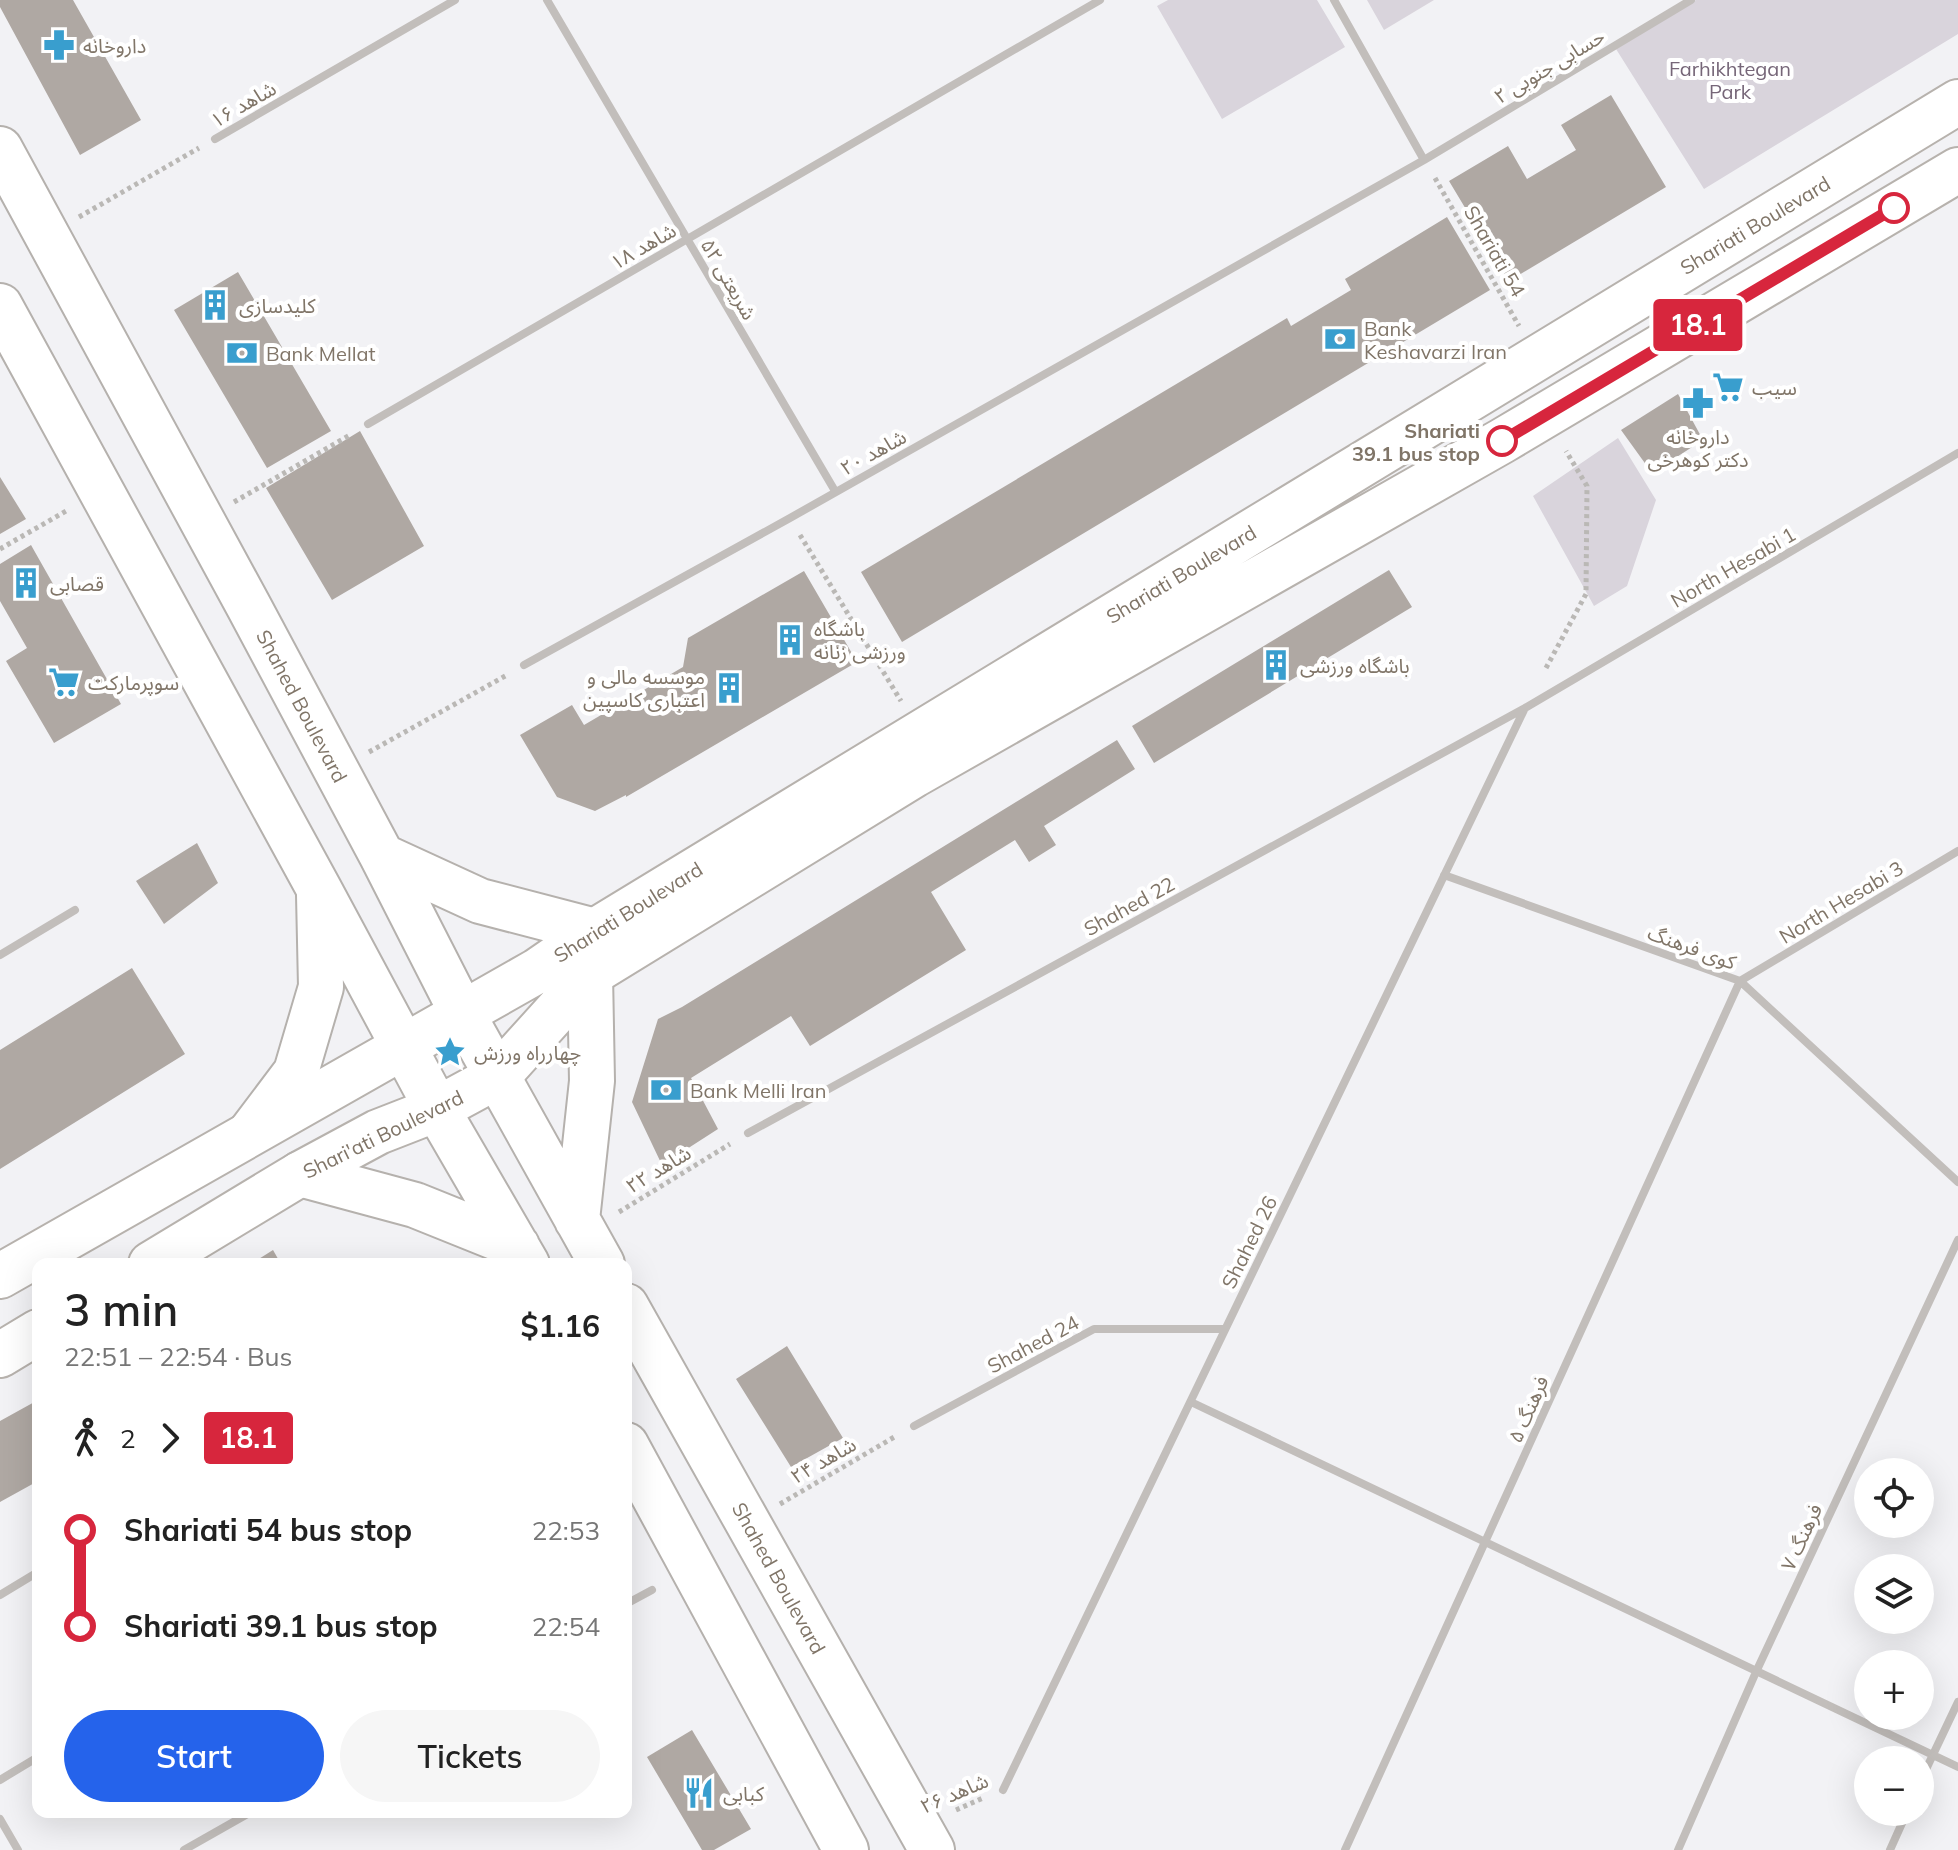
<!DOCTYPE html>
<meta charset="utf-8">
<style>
:root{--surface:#fff;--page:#f6f6f6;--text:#222;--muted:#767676;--accent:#2563eb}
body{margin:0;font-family:Mulish,"Noto Sans Arabic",sans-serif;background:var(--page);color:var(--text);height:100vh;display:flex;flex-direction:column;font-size:30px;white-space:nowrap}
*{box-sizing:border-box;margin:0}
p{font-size:26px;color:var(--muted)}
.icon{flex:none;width:44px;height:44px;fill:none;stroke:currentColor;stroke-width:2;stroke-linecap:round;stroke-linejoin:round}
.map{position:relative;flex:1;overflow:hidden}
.side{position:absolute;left:32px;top:1258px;width:600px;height:560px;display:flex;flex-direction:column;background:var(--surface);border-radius:16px;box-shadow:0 8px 32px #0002}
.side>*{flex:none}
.badge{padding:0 16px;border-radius:6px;font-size:28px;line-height:52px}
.fabs{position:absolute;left:1854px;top:1458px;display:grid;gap:16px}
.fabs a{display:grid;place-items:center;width:80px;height:80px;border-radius:50%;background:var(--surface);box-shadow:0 8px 32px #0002;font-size:40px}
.map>.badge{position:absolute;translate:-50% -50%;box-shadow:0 0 0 4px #fff}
.legs{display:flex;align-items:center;gap:12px;height:88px;padding:0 32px;font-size:26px}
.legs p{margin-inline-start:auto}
.summary{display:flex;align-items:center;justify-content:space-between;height:136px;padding:0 32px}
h1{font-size:44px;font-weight:600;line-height:60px}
.primary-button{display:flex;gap:16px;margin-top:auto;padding:16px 32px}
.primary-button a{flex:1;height:92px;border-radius:48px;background:var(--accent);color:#fff;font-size:32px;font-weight:600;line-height:92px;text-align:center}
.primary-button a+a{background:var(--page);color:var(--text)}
ul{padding:0 32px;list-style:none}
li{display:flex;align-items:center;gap:28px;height:96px;font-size:30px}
li i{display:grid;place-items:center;width:12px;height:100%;margin:0 10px;background:currentColor}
li i::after{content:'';width:20px;height:20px;margin:-10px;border:6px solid;border-radius:50%;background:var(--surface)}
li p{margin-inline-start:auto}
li:first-child i{background:linear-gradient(#0000 50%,currentColor 0)}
li:last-child i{background:linear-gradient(currentColor 50%,#0000 0)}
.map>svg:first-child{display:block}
</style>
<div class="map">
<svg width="1958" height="1850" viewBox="0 0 1958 1850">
<rect width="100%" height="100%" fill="#f2f2f5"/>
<path fill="#d9d4dc" d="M1168 0H1317L1345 47 1222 119 1157 6Z
M1367 0H1434L1384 30Z
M1696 0H1958V34L1704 189 1616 49Z
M1618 438 1656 500 1627 586 1594 606 1533 496Z"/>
<path fill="#afa8a3" d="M0 0H73L141 120 80 155 0 7Z
M1611 95 1666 187 1509 281 1449 181 1508 146 1527 179 1576 150 1561 125Z
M1447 217 1490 290 902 642 861 572 1287 318 1291 326 1351 290 1345 279Z
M238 272 331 431 267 468 174 310Z
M1678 394 1703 440 1652 473 1621 430Z
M360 431 424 546 332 600 266 488Z
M0 477 26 519 0 534Z
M31 545 121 704 54 743 6 661 27 648 0 601V564Z
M1389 570 1412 607 1154 763 1132 726Z
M804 571 857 662 626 797V795L595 811 557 797 520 735 572 705 584 725 683 667 688 638Z
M1117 740 1135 769 1044 826 1056 845 1029 862 1015 840 931 892 966 950 810 1046 791 1016 691 1078 718 1129 662 1165 632 1102 658 1019 682 1007Z
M197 843 218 883 164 924 136 881Z
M132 968 185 1054 0 1169V1050Z
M273 1250 281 1264H251Z
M787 1346 843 1438 791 1467 736 1379Z
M38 1400V1481L0 1502V1421Z
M692 1730 751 1829 714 1850H702L647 1757Z"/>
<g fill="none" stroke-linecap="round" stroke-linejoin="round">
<defs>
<path id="secondary" d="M151 1264 300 1174 378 1132 437 1109 498 1076 590 974 914 775 1502 441 1958 170
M0 1276 537 971 595 931 1958 102
M0 1355 38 1332"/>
<path id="primary" d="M0 149 248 605 382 856 462 1013 602 1264
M0 306 319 889 437 1109 527 1264
M382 856 480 901 595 931
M250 1133 296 1072 321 987 319 895
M300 1174 415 1205 517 1246
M577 1220 592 1081 590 974
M626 1306 932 1850
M626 1445 846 1850"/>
</defs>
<use href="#secondary" stroke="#b7b2ad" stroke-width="48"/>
<use href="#primary" stroke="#b5b1ad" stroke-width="48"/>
<path stroke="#bab8b5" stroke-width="5" stroke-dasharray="4 4" stroke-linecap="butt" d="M1435 178 1519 326
M79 217 199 148
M234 502 350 435
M800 535 901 701
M0 549 66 511
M1546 668 1586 594 1587 486 1566 451
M369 752 507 675
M619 1212 730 1144
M780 1504 896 1436
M956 1810 983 1798"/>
<path stroke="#c2bebb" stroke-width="8" d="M547 0 835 491
M1334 0 1424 160
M215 139 455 0
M368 424 1100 0
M524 665 790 518 1424 160 1691 0
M1444 875 1740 981 1958 1182
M0 955 75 910
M748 1133 1525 708 1958 453
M1191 1402 1958 1767
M914 1426 1094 1329H1225
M0 1595 38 1572
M626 1604 652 1590
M0 1780 38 1757
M1920 1782 1958 1702
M1003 1790 1524 710
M0 1819 18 1850
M184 1850 251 1812
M1345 1850 1740 981 1958 851
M1678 1850 1756 1672 1958 1240
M1890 1850 1907 1812"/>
<use href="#secondary" stroke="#fff" stroke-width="44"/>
<use href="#primary" stroke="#fff" stroke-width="44"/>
</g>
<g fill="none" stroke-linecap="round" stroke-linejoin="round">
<defs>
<path id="line-1" d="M1502 441 1894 208"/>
</defs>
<use href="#line-1" stroke="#fff" stroke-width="18"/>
<use href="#line-1" stroke="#d7263d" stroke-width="12"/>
</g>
<defs>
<symbol id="pharmacy-bare" viewBox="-9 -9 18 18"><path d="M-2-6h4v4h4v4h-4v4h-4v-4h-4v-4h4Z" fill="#399ece" stroke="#fff" stroke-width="2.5" paint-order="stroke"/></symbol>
<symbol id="building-bare" viewBox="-9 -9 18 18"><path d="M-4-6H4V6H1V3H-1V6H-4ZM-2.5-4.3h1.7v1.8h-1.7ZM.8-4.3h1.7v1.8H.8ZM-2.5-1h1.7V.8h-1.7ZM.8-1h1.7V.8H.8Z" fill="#399ece" stroke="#fff" stroke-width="2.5" paint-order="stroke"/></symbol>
<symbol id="bank-bare" viewBox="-9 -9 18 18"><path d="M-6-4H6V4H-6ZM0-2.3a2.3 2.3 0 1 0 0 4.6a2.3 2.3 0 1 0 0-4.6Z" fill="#399ece" stroke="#fff" stroke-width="2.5" paint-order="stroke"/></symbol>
<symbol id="supermarket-bare" viewBox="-9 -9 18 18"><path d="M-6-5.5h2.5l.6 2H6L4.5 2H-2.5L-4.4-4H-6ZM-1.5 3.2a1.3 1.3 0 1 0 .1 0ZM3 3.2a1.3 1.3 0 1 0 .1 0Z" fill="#399ece" stroke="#fff" stroke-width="2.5" paint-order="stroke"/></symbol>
<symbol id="sight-bare" viewBox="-9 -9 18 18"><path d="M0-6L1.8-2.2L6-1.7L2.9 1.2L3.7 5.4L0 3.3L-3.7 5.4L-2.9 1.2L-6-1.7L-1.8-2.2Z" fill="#399ece" stroke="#fff" stroke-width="2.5" paint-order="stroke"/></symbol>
<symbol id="restaurant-bare" viewBox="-9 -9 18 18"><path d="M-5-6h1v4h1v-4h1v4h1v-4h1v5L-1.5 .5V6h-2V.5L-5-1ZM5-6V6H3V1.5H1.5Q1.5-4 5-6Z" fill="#399ece" stroke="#fff" stroke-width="2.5" paint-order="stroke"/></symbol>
</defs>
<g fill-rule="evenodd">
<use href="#pharmacy-bare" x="37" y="23" width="44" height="44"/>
<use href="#building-bare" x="193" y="283" width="44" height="44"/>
<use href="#bank-bare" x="1318" y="317" width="44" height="44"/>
<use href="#bank-bare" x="220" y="331" width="44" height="44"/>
<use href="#supermarket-bare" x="1706" y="365" width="44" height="44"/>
<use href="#pharmacy-bare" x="1676" y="381" width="44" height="44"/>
<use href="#building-bare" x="4" y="561" width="44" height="44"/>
<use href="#building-bare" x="768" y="618" width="44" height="44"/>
<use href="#building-bare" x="1254" y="643" width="44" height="44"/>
<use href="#supermarket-bare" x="42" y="660" width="44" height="44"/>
<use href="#building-bare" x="707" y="666" width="44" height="44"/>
<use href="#sight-bare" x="428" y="1030" width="44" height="44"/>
<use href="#bank-bare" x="644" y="1068" width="44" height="44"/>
<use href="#restaurant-bare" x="677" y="1771" width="44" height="44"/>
</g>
<g fill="#fff" stroke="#d7263d" stroke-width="4">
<circle cx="1894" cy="208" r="14"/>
<circle cx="1502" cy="441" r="14"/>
</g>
<g text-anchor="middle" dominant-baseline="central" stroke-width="8" stroke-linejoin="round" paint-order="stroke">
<g font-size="20" fill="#807568" stroke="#fff" text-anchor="start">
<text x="83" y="45">داروخانه</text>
<text x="239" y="305">کلیدسازی</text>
<text x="1364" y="328">Bank<tspan x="1364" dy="23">Keshavarzi Iran</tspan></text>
<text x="266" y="353">Bank Mellat</text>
<text x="1752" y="387">سیب</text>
<text x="1698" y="436" text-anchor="middle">داروخانه<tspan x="1698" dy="23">دکتر کوهرخی</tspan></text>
<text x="50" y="583">قصابی</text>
<text x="814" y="628">باشگاه<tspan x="814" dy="23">ورزشی زنانه</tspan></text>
<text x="1300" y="665">باشگاه ورزشی</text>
<text x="705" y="676" text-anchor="end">موسسه مالی و<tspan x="705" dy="23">اعتباری کاسپین</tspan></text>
<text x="88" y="682">سوپرمارکت</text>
<text x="474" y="1052">چهارراه ورزش</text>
<text x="690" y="1090">Bank Melli Iran</text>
<text x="723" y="1793">کبابی</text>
</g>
<g font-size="20" fill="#807568" stroke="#fff">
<text transform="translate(1549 66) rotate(-31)">حسابی جنوبی ۲</text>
<text transform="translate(243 104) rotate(-30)">شاهد ۱۶</text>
<text transform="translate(1755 225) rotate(-31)">Shariati Boulevard</text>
<text transform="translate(643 246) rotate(-30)">شاهد ۱۸</text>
<text transform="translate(1495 251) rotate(60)">Shariati 54</text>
<text transform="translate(729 279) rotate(60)">شریعتی ۵۲</text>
<text transform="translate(873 452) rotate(-29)">شاهد ۲۰</text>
<text transform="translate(1733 567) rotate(-30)">North Hesabi 1</text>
<text transform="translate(1181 574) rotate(-31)">Shariati Boulevard</text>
<text transform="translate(302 706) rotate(62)">Shahed Boulevard</text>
<text transform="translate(1841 902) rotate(-31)">North Hesabi 3</text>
<text transform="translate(1129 906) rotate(-29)">Shahed 22</text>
<text transform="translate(628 912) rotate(-32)">Shariati Boulevard</text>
<text transform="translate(1692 947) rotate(20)">کوی فرهنگ</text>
<text transform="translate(383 1134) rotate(-26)">Shari'ati Boulevard</text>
<text transform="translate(658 1169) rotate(-31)">شاهد ۲۲</text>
<text transform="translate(1249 1242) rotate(-64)">Shahed 26</text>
<text transform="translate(1033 1344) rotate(-28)">Shahed 24</text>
<text transform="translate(1528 1409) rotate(-66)">فرهنگ ۵</text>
<text transform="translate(823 1460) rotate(-30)">شاهد ۲۴</text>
<text transform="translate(1801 1537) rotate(-65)">فرهنگ ۷</text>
<text transform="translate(779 1578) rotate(61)">Shahed Boulevard</text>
<text transform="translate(954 1793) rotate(-23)">شاهد ۲۶</text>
</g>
<g font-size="20" fill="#766678" stroke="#fff">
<text x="1730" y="68">Farhikhtegan<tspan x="1730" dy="23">Park</tspan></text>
</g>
<g font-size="20" font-weight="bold" fill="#807568" stroke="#fff" text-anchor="end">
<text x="1480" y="430">Shariati<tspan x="1480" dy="23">39.1 bus stop</tspan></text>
</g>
</g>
</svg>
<div class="fabs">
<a><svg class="icon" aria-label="locate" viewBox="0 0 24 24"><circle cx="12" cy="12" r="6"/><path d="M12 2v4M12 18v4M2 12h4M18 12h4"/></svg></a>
<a><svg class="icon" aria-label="layers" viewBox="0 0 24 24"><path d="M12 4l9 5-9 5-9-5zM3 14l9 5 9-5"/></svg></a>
<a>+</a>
<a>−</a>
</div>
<b class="badge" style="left:1698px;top:325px;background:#d7263d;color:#fff">18.1</b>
<section class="side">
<div class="summary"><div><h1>3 min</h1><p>22:51 – 22:54 · Bus</p></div><b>$1.16</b></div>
<div class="legs"><svg class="icon" aria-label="walk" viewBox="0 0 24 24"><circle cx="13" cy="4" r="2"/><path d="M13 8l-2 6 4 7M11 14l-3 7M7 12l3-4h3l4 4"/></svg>2<svg class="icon" aria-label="forward" viewBox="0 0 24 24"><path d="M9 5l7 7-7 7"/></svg><b class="badge" style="background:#d7263d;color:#fff">18.1</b></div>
<ul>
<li><i style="color:#d7263d"></i><b>Shariati 54 bus stop</b><p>22:53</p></li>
<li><i style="color:#d7263d"></i><b>Shariati 39.1 bus stop</b><p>22:54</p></li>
</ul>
<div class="primary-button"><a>Start</a><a>Tickets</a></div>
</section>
</div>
